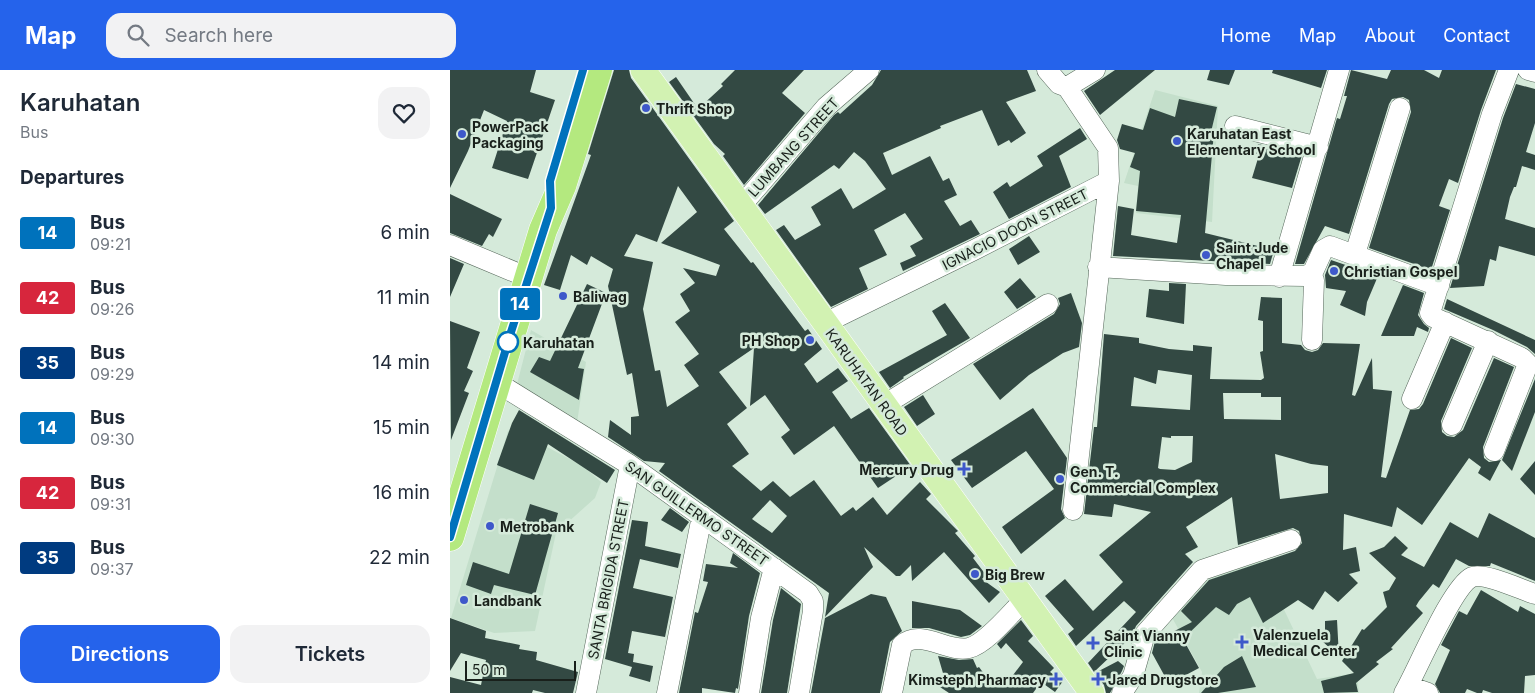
<!DOCTYPE html>
<style>
:root{--surface:#fff;--page:#f2f2f3;--text:#1f2937;--muted:#747a83;--accent:#2563eb}
body{margin:0;font-family:Inter,sans-serif;background:var(--page);color:var(--text);height:100vh;display:flex;flex-direction:column;font-size:19px;white-space:nowrap}
*{box-sizing:border-box;margin:0}
p{font-size:16px;color:var(--muted)}
.icon{flex:none;width:28px;height:28px;fill:none;stroke:currentColor;stroke-width:2;stroke-linecap:round;stroke-linejoin:round}
.map{position:relative;flex:1;overflow:hidden}
.panel{display:flex;flex-direction:column;background:var(--surface);width:450px}
.panel>*{flex:none}
.badge{padding:0 10px;border-radius:4px;font-size:18px;line-height:32px}
.scale{position:absolute;left:15px;bottom:12px;width:111px;box-sizing:border-box;padding-left:5px;border:2px solid #19201b;border-top:0;font-size:14px;line-height:18px;white-space:nowrap;color:#19201b;-webkit-text-stroke:4px #d5eada;paint-order:stroke}
.map>.badge{position:absolute;translate:-50% -50%;box-shadow:0 0 0 2px #fff}
h2{padding:0 20px;font-size:19px;line-height:45px}
.round{display:grid;place-items:center;flex:none;width:52px;height:52px;border-radius:15px;background:var(--page)}
.summary{display:flex;align-items:center;justify-content:space-between;height:85px;padding:0 20px}
h1{font-size:24px;font-weight:600;line-height:38px}
.action{display:flex;gap:10px;margin-top:auto;padding:10px 20px}
.action a{flex:1;height:58px;border-radius:15px;background:var(--accent);color:#fff;font-size:20px;font-weight:600;line-height:58px;text-align:center}
.action a+a{background:var(--page);color:var(--text)}
ul{padding:0;list-style:none}
li{display:flex;align-items:center;gap:15px;height:65px;padding:0 20px}
li div{flex:1}
li b{display:block;font-size:19px}
li em{font-style:normal}
li .badge{min-width:55px;font-weight:700;text-align:center}
header{display:flex;align-items:center;gap:30px;box-sizing:border-box;height:70px;padding:0 25px;background:var(--accent);color:#fff}
header strong{font-size:24px}
nav{display:flex;gap:28px;margin-inline-start:auto;font-size:18px}
.search{width:350px;height:45px;background:var(--page);display:flex;align-items:center;gap:12px;box-sizing:border-box;padding:0 18px;border-radius:15px;color:var(--muted);font-size:19px}
main{display:flex;flex:1;min-height:0}
.map>svg:first-child{display:block}
</style>
<header>
<strong>Map</strong>
<div class="search"><svg class="icon" aria-label="search" viewBox="0 0 24 24"><circle cx="10" cy="10" r="6"/><path d="M15 15l6 6"/></svg>Search here</div>
<nav><a>Home</a><a>Map</a><a>About</a><a>Contact</a></nav>
</header>
<main>
<section class="panel">
<div class="summary"><div><h1>Karuhatan</h1><p>Bus</p></div><a class="round"><svg class="icon" aria-label="heart" viewBox="0 0 24 24"><path d="M12 20l-8-8c-3-5 5-10 8-4 3-6 11-1 8 4z"/></svg></a></div>
<h2>Departures</h2>
<ul>
<li><span class="badge" style="background:#0072bc;color:#fff">14</span><div><b>Bus</b><p>09:21</p></div><em>6 min</em></li>
<li><span class="badge" style="background:#d7263d;color:#fff">42</span><div><b>Bus</b><p>09:26</p></div><em>11 min</em></li>
<li><span class="badge" style="background:#003b80;color:#fff">35</span><div><b>Bus</b><p>09:29</p></div><em>14 min</em></li>
<li><span class="badge" style="background:#0072bc;color:#fff">14</span><div><b>Bus</b><p>09:30</p></div><em>15 min</em></li>
<li><span class="badge" style="background:#d7263d;color:#fff">42</span><div><b>Bus</b><p>09:31</p></div><em>16 min</em></li>
<li><span class="badge" style="background:#003b80;color:#fff">35</span><div><b>Bus</b><p>09:37</p></div><em>22 min</em></li>
</ul>
<div class="action"><a>Directions</a><a>Tickets</a></div>
</section>
<div class="map">
<svg width="1085" height="623" viewBox="0 0 1085 623">
<rect width="100%" height="100%" fill="#d5eada"/>
<path fill="#c4dfcb" d="M705 20 768 36 762 152 686 143 688 116 674 113Z
M81 260 136 292 127 353 66 318Z
M68 355 97 377 133 396 151 412 145 428 106 463 85 561 44 563 1 548 58 361Z
M809 487 867 609 907 603 909 623H749L752 602 719 542 754 502Z"/>
<path fill="#334943" fill-rule="evenodd" d="M0 0H86L80 22 105 30 78 109 42 98 57 51 34 40 18 81 0 118Z
M164 0H179L181 8 284 151 274 159 301 193 303 192 355 261 358 259 372 279 354 294 367 313 388 298 398 311 382 322 401 349 419 338 461 396 428 418 384 356 344 385 331 367 340 360 315 325 300 336 304 278 269 302 297 338 277 354 299 384 282 396 311 421 323 411 340 427 364 410 391 446 403 437 406 441 423 427 437 445 470 412 481 424 476 429 508 461 505 463 525 486 523 488 536 505 532 509 550 522 539 533 494 482 462 511 461 495 450 506H446L414 477 423 497 375 547 379 523 209 401 215 393 194 391 158 367 160 350 181 365V347L189 346 182 303 177 305 158 216 163 199 141 186 137 195 121 185 110 220 94 215 141 85 138 84ZM228 116 247 142 211 173 270 195 266 206 233 198 245 213 230 224 240 241 225 252 249 284 234 295 249 316 217 337 210 300 205 301 193 239 203 192 174 186 186 164 207 172ZM320 430 337 446 322 463 302 449Z
M285 0H354L332 23 355 43 294 115 273 86 275 84 264 74 219 12 226 7 248 39 273 16 271 14Z
M431 0H577L586 21 556 32 576 63 561 73 559 70 548 76 532 40 490 56 491 58 433 83 442 105 480 86 493 111 499 108 507 125 494 131 510 156 521 150 530 164 453 201 450 193 466 186 460 176 473 169 455 143 424 160 437 185 409 198 418 219 381 237 326 160 334 155 345 170 371 155 361 137 391 118 403 139 436 119 415 91 404 82 389 99 384 95 315 144 308 135 384 45 388 42 390 44 422 15Z
M665 0H705L650 45 634 21Z
M760 0H785L779 15 757 10Z
M823 0H877L871 18 822 3Z
M901 0 937 9 941 0H974L989 8 992 0H1046L1031 40 1008 113 999 109 989 136 1000 140 981 200 919 178 961 42 959 30 953 27 942 29 939 34 899 164 875 156 854 194H845L887 48 890 49 897 26H894Z
M1066 14 1085 19V53L1076 82 1085 85V100L1072 96 1066 117H1064L1060 127 1055 149 1085 158V186L1049 176 1046 191 1040 189 1034 216 1000 218 1053 48Z
M729 29 767 37 761 62H764L755 163 824 180 820 194 663 186 668 136 684 139 681 165 727 173 731 145 686 141 690 101 680 97 685 83 670 79 667 70 672 54 693 60 700 38 725 47Z
M630 58 637 69 609 86 621 117 559 149 543 122 557 112 560 117 593 96 587 86Z
M808 74 852 85 842 118 802 108 809 85 805 83Z
M0 124 52 149 43 167 39 164 32 176 0 163Z
M579 166 590 182 568 195 559 179Z
M0 188 14 194 0 227Z
M881 190 928 206 917 232 915 246 890 235 896 221 876 218 875 205Z
M570 208 586 227 567 239 554 222Z
M719 213 736 214 734 254 696 247 699 219 719 221Z
M137 214 156 223 128 298 134 299 129 330 80 302 89 287 100 291Z
M953 215 974 223 968 245 974 254 979 258 978 262 967 257 964 266H931Z
M621 223 632 253 629 277 613 283 579 305 550 330 523 294 604 244 610 234 608 228Z
M811 227 832 228V273L851 275 855 280 862 282 868 280 873 273 910 274 902 325 905 326 922 288 923 319 942 321 931 407 936 408 960 340 969 339 973 334 1001 268 1022 278 991 351 992 362 997 366 1004 367 1013 360 1044 288 1064 297 1033 377 1034 388 1039 392 1051 390 1040 411 1028 403 1031 397 1019 388 972 455 947 437 942 457 894 444 893 480 906 477 910 501 899 504 908 513 888 532 875 521 863 540 848 530 813 553 800 527 787 534 779 545 766 537 733 569 749 598 719 614 702 583 705 571 742 552 731 541 759 510 845 481 852 473 849 461 843 458 788 475 782 427 736 457 748 477 735 484 743 492 686 556 682 566 644 602 638 593 686 542 674 531 626 576 618 564 624 559 595 526 615 509 643 541 673 512 649 485 701 442 664 434 662 447 634 444 644 357H647L654 264 689 268V273L719 279 743 281V275L762 277 760 309 811 310 814 308 810 282 813 281V251L808 250ZM708 300 742 305 740 340 681 336 684 307 706 314ZM773 323H811V327H831V350L774 349ZM721 366H743L742 392 725 400 710 399 708 398 712 367 721 368ZM825 384 861 394 878 396V423L830 429Z
M997 229 1085 270V284L1077 277 1043 260 994 239Z
M495 233 520 268 453 307 454 308 440 318 429 302 497 265 482 241Z
M0 251 30 262 17 298 23 301 14 321 19 323 1 370Z
M1085 309V342L1062 401 1052 390Z
M473 325 485 344 467 356 454 337Z
M583 338 617 388 611 439 615 448 571 484 552 457 604 419 576 381 522 418 501 390Z
M69 340 165 400 157 413 98 374 84 410 47 395 62 353Z
M1085 391V425L1070 409Z
M80 434 108 443 85 525 44 515 41 524 16 515 23 492 59 504Z
M220 438 239 452 232 462 211 450Z
M1039 443 1085 468V511L1041 493 1040 496H1019L1006 489 989 518 983 514 969 531 966 536 973 543 941 578 943 579 926 592 929 594 906 613 908 622 874 623 871 611 904 603 892 591 912 559 914 560 937 537 933 522 939 520 946 508 919 483 934 477 945 466 958 478 951 485 974 497 1000 452 1028 468Z
M182 450 198 452 195 476 231 484 228 498 190 489 183 518 223 527 215 567 182 561 178 583 184 584 183 592 203 596 200 612 179 606 182 597 155 589Z
M283 483 310 503 299 546 288 619 286 618 285 623 252 618V623H229L245 542 248 543 258 512 253 511 256 494 288 498 280 493Z
M331 518 351 534 337 623H311L323 550Z
M1031 520 1068 542 1070 536 1085 544V605L1075 606 1074 623H1042L1033 620 1032 623H1027L1017 619 1015 623H990L985 614 1000 580 991 575 1009 541 1017 545Z
M421 524 436 527 452 561 440 572 430 623H361L375 548Z
M462 531 510 540 532 556 520 565 511 567 479 558H462Z
M0 548 36 561 35 568 70 575 69 579 87 582 86 590 128 602 123 623H95L83 620 82 623H0V607L31 615 36 590 11 583 0 601Z
M571 550 583 566 578 571 604 598 600 602 613 611 605 622 591 612 583 623H499L490 617 495 610 488 586 509 590 523 589 527 598 529 597 540 612 547 607 554 617 573 592 556 573 551 579 547 574Z
M887 550 889 587 868 567 875 560V551Z
M792 586 806 617 768 623H751L774 597Z
M668 591 674 596 672 601 660 623H656L654 615 645 603Z"/>
<g fill="none" stroke-linecap="round" stroke-linejoin="round">
<defs>
<path id="minor" d="M597 0 609 14 617 17 658 78 659 111 623 440
M1078 0 1085 2
M617 17 645 0
M785 56 868 77
M291 136 376 37 419 0
M0 175 79 208
M905 184 950 38
M648 197 776 205 856 206 863 202 873 180 880 176 989 216
M860 204 864 210 862 270
M829 207 889 0
M375 253 524 180 659 111
M46 312 180 395 358 523 363 531V541L349 623
M962 329 995 252
M434 335 598 234
M1002 355 1038 271
M1044 381 1076 299 1077 293 1072 288 983 247 980 243 1042 44 1059 0
M958 616 978 623
M136 623 180 395
M217 623 252 446
M299 623 311 548 324 498
M442 623 452 575C471 558 497 583 519 578 536 574 561 543 574 530
M672 623 683 606 695 564 752 500 841 470
M954 623C967 601 1002 516 1022 507 1034 502 1072 520 1085 524"/>
<path id="major" d="M193 0 642 623"/>
<path id="highway" d="M0 467 93 160 112 116 148 0"/>
</defs>
<use href="#minor" stroke="#55675a" stroke-width="21"/>
<use href="#major" stroke="#fff" stroke-width="26"/>
<use href="#highway" stroke="#fff" stroke-width="29"/>
<use href="#minor" stroke="#fff" stroke-width="20"/>
<use href="#major" stroke="#d2f2b2" stroke-width="25"/>
<use href="#highway" stroke="#b4e97f" stroke-width="28"/>
</g>
<g fill="none" stroke-linecap="round" stroke-linejoin="round">
<defs>
<path id="line" d="M0 467 61 262 101 138 100 111 133 0"/>
</defs>
<use href="#line" stroke="#fff" stroke-width="11"/>
<use href="#line" stroke="#0072bc" stroke-width="8"/>
</g>
<g fill="#3e58ca" stroke="#d5eada" stroke-width="2">
<circle cx="196" cy="38" r="5"/>
<circle cx="12" cy="64" r="5"/>
<circle cx="727" cy="71" r="5"/>
<circle cx="756" cy="185" r="5"/>
<circle cx="884" cy="201" r="5"/>
<circle cx="113" cy="226" r="5"/>
<circle cx="360" cy="270" r="5"/>
<path d="M511.5 391.5h5v5h5v5h-5v5h-5v-5h-5v-5h5z"/>
<circle cx="610" cy="409" r="5"/>
<circle cx="40" cy="456" r="5"/>
<circle cx="525" cy="504" r="5"/>
<circle cx="14" cy="530" r="5"/>
<path d="M789.5 564.5h5v5h5v5h-5v5h-5v-5h-5v-5h5z"/>
<path d="M640.5 565.5h5v5h5v5h-5v5h-5v-5h-5v-5h5z"/>
<path d="M603.5 601.5h5v5h5v5h-5v5h-5v-5h-5v-5h5z"/>
<path d="M645.5 601.5h5v5h5v5h-5v5h-5v-5h-5v-5h5z"/>
</g>
<circle fill="#fff" stroke="#0072bc" stroke-width="2.5" cx="58" cy="272" r="10"/>
<g text-anchor="middle" dominant-baseline="central" stroke-width="5" stroke-linejoin="round" paint-order="stroke">
<g font-size="14" font-weight="bold" fill="#19201b" stroke="#d5eada" text-anchor="start">
<text x="206" y="38">Thrift Shop</text>
<text x="22" y="56">PowerPack<tspan x="22" dy="16">Packaging</tspan></text>
<text x="737" y="63">Karuhatan East<tspan x="737" dy="16">Elementary School</tspan></text>
<text x="766" y="177">Saint Jude<tspan x="766" dy="16">Chapel</tspan></text>
<text x="894" y="201">Christian Gospel</text>
<text x="123" y="226">Baliwag</text>
<text x="350" y="270" text-anchor="end">PH Shop</text>
<text x="504" y="399" text-anchor="end">Mercury Drug</text>
<text x="620" y="401">Gen. T.<tspan x="620" dy="16">Commercial Complex</tspan></text>
<text x="50" y="456">Metrobank</text>
<text x="535" y="504">Big Brew</text>
<text x="24" y="530">Landbank</text>
<text x="803" y="564">Valenzuela<tspan x="803" dy="16">Medical Center</tspan></text>
<text x="654" y="565">Saint Vianny<tspan x="654" dy="16">Clinic</tspan></text>
<text x="596" y="609" text-anchor="end">Kimsteph Pharmacy</text>
<text x="658" y="609">Jared Drugstore</text>
</g>
<g font-size="14" fill="#19201b" stroke="#d5eada">
<text transform="translate(343 77) rotate(-48)">LUMBANG STREET</text>
<text transform="translate(565 159) rotate(-27)">IGNACIO DOON STREET</text>
<text transform="translate(417 312) rotate(54)">KARUHATAN ROAD</text>
<text transform="translate(247 443) rotate(35)">SAN GUILLERMO STREET</text>
<text transform="translate(158 509) rotate(-79)">SANTA BRIGIDA STREET</text>
</g>
<g font-size="14" font-weight="bold" fill="#19201b" stroke="#d5eada" text-anchor="start">
<text x="73" y="272">Karuhatan</text>
</g>
</g>
</svg>
<div class="scale">50 m</div>
<b class="badge" style="left:70px;top:234px;background:#0072bc;color:#fff">14</b>
</div>
</main>
